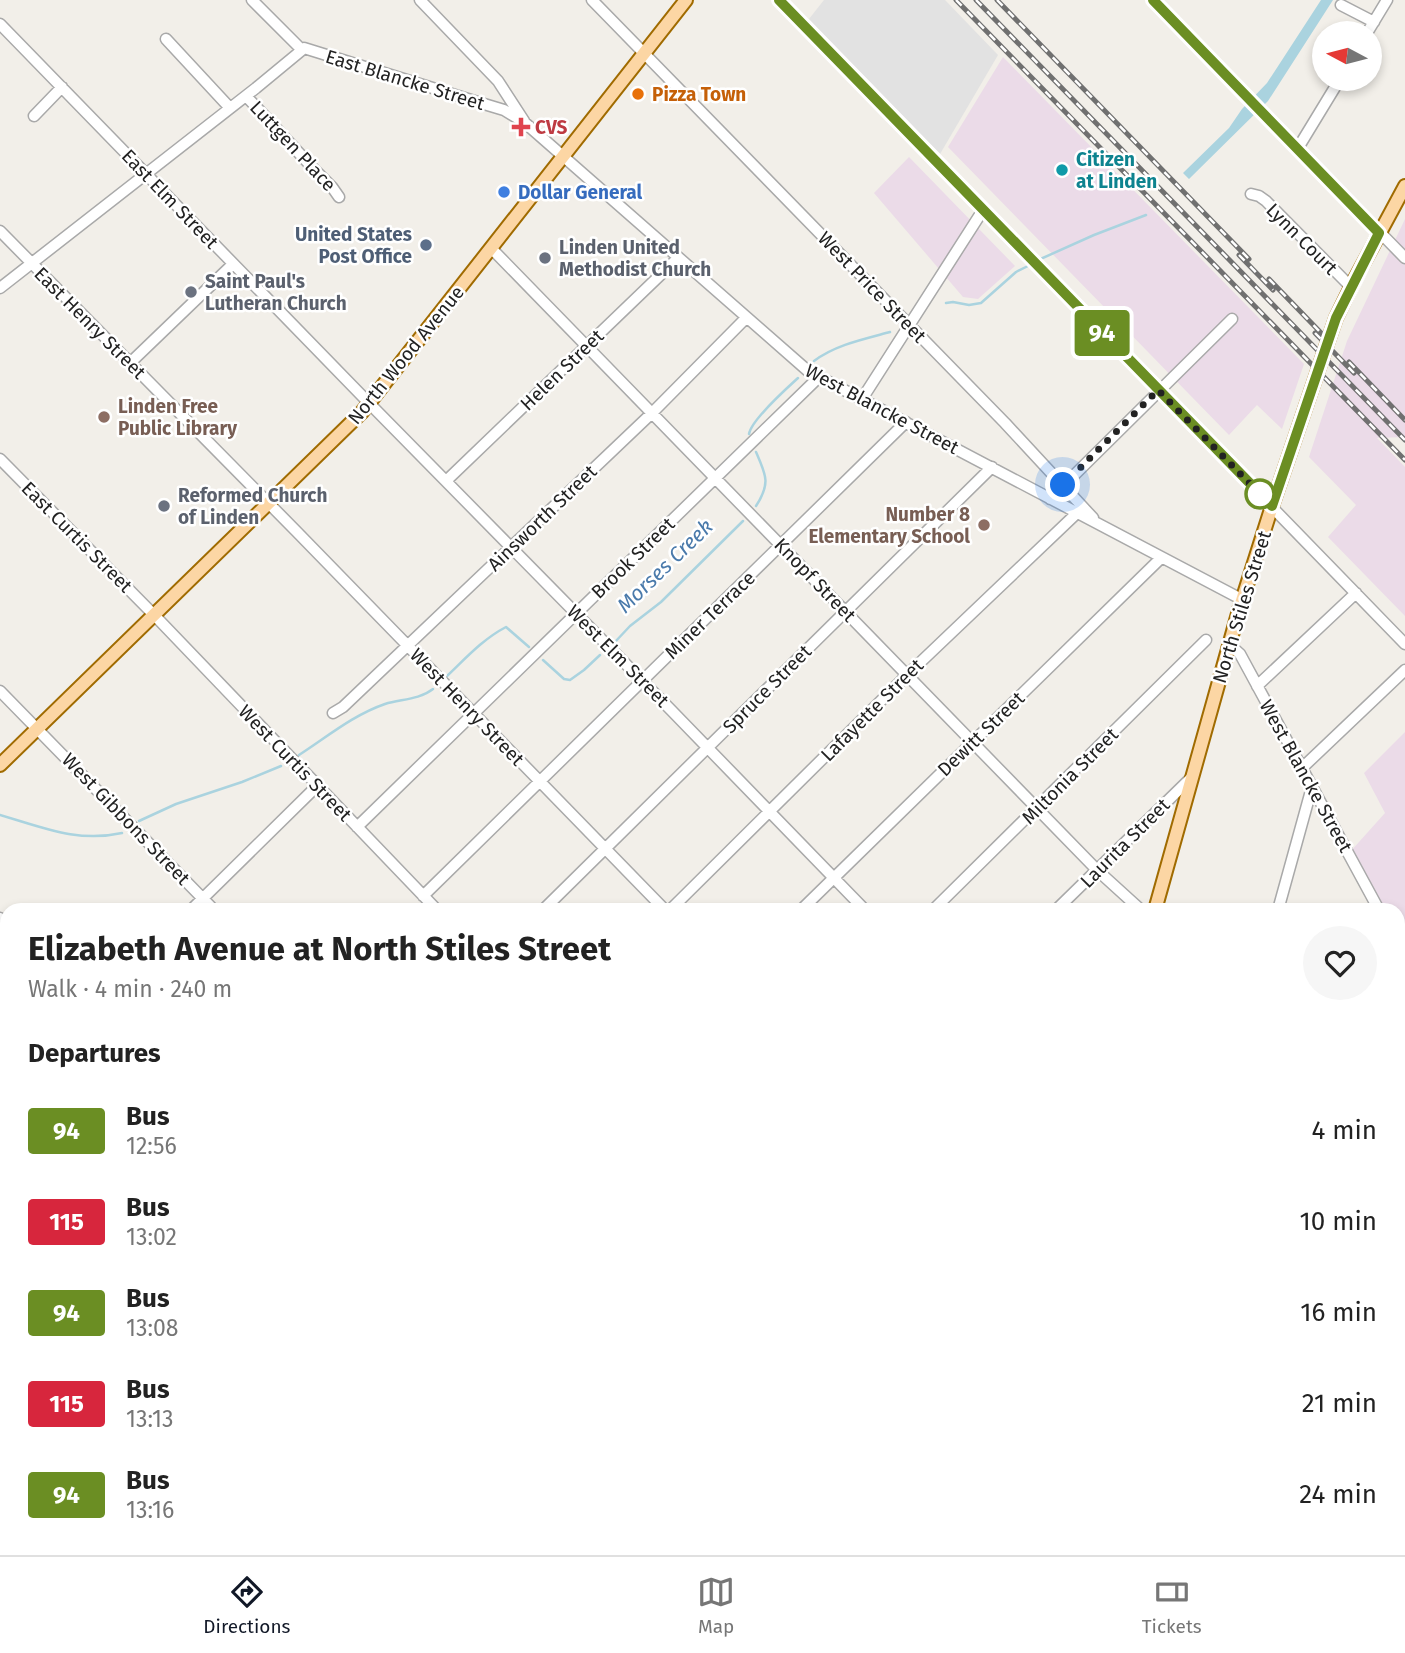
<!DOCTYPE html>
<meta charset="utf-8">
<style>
:root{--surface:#fff;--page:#f6f6f6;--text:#222;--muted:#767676;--line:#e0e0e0;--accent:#111827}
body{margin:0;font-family:"Fira Sans",sans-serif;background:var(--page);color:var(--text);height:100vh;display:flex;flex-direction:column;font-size:26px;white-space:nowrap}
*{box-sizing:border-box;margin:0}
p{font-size:23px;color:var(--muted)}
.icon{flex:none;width:38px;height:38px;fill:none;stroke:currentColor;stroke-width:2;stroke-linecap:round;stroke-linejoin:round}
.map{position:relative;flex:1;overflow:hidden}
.sheet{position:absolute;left:0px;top:903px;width:1405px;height:653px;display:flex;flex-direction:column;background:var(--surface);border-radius:21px 21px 0 0;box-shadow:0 4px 10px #0003}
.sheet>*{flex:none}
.badge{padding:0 14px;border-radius:5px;font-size:24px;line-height:46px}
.needle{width:46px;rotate:277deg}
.controls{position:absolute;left:1312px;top:21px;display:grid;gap:14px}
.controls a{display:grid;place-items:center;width:70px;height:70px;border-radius:50%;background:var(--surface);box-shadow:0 4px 10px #0003;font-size:35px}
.you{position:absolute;width:35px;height:35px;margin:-18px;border:5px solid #fff;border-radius:50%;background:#1a73e8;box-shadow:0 0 0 10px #1a73e833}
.map>.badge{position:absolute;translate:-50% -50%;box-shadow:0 0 0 4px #fff}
h2{padding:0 28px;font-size:26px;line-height:63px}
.round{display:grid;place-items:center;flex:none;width:74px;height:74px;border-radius:37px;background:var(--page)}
.summary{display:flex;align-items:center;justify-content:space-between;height:119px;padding:0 28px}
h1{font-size:33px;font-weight:700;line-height:52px}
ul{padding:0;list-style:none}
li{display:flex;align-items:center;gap:21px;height:91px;padding:0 28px}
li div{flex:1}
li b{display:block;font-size:26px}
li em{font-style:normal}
li .badge{min-width:77px;font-weight:700;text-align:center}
.tab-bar{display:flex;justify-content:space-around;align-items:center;height:98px;border-top:2px solid var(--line);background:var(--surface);font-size:19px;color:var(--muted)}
.tab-bar a{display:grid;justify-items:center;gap:4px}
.tab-bar .active{color:var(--accent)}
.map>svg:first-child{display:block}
</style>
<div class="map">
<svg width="1405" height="1555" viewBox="0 0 1405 1555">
<rect width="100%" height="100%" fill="#f2efe9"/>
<path fill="#e0dfdf" d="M0 1328 7 1334V1549H19L14 1555H0Z"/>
<path fill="#ebdbe8" d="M1003 57 1304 364 1282 429 1257 405 1229 435 948 147Z
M909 157 1015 266 978 299 963 297 874 193Z
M1405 219V437L1377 438 1405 467V616L1328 537 1356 505 1309 457 1347 341Z
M1405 732V1516L1398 1509V910H1380L1350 852 1385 813 1364 773Z"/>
<path fill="#add19e" d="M1398 1509 1405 1516V1555H1302L1290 1549H1398Z"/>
<path fill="#e2e2e2" d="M824 0H945L998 55 940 154 809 19Z"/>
<path fill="#aad3df" d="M1321 0H1333L1268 101 1189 179 1183 173 1229 128 1242 109 1267 83Z"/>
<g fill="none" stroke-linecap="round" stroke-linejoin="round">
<path stroke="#aad3df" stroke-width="2.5" d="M1036 261 1094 235 1146 215
M946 303 953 302 969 305 981 303 1016 272 1030 265
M814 361C835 345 864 339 890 332
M749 434C751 420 786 389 798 378
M756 452C766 475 771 483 756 506
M615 642 630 626 661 602 743 521
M543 660 564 679 570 680 584 670 600 655
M447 676C466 658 483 639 506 627L529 647
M299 755C327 737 353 715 385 704 401 699 419 700 433 689
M0 815C42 827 77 843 122 833
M139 821 176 804 242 782 281 766
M1398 1514 1405 1520"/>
<defs>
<path id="minor" d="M252 0 302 50 304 48 484 104 504 110 524 122 808 371 1243 600
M420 0 498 81 524 121
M592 0 1005 423 1093 518
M779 0 1405 644
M1153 0 1405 258
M1341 5 1374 22
M0 24 366 400 671 710 865 910
M1367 33 1387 0
M166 39 230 108
M246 96 312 167 332 187 339 197
M34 116 62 87
M1298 148 1340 79
M1251 194 1259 196 1266 201 1351 287
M0 231 297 532 665 910
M491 248 1097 870 1141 910
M0 288 256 88 302 50
M130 363 233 264
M862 399 983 210
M0 459 158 619 437 910
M446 481 678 258
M1050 499 1232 319
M1230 645 1240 654 1379 910
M1257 686 1356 593
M0 691 214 910
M333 713 343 707 652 413 746 318
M1302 768 1405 670
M357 827 819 377
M423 896 906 422
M191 910 317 786
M543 910 992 467
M670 910 907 675 1077 513
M801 910 1161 558
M933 910 1206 640
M1056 910 1193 776
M1278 910 1312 787
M0 918 7 926
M1398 946 1405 958
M0 1098 7 1091
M0 1243 7 1236
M0 1412 7 1419
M0 1501 7 1493
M149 1549 156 1555
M741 1549 747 1555
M1216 1549 1221 1554
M398 1555 404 1549
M530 1555 536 1549
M662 1555 668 1549
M791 1555 797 1549
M922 1555 928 1549"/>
<path id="major" d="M0 765 362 412 686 0
M1155 910 1239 610 1272 506 1325 350 1336 318 1355 279 1405 186
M0 1217 7 1224
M347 1549 354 1555
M1006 1555 1008 1549"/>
</defs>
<use href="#minor" stroke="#a9a9a9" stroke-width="13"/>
<use href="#major" stroke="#a06b00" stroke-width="16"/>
<use href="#minor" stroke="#fff" stroke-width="10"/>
<use href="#major" stroke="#fcd6a4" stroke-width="12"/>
<defs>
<path id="rail" d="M956 0 1405 460
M976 0 1405 440
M997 0 1249 259
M1239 255 1273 290
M1269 279 1325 337
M1315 333 1354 373
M1349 362 1405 420"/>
</defs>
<use href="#rail" stroke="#707070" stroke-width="5"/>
<use href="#rail" stroke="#fff" stroke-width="2.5" stroke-dasharray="8" stroke-linecap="butt"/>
</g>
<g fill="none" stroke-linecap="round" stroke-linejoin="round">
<defs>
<path id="line" d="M779 0 1272 506 1336 318 1379 233 1153 0"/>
</defs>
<use href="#line" stroke="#fff" stroke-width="16"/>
<use href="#line" stroke="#6b8e23" stroke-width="10"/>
<path stroke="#222" stroke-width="7" stroke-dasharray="0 12.6" d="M1063 485 1158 390 1260 494"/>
</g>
<circle fill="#e8710a" stroke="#fff" stroke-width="2.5" cx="638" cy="94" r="7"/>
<path fill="#e0444e" stroke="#fff" stroke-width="2.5" d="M517.5 116.5h7v7h7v7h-7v7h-7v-7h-7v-7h7z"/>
<circle fill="#0f9aa8" stroke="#fff" stroke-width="2.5" cx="1062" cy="170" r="7"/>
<circle fill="#3f7fe0" stroke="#fff" stroke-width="2.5" cx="504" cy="192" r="7"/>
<circle fill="#5c6f8a" stroke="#fff" stroke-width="2.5" cx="426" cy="245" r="7"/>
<g fill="#6b7280" stroke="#fff" stroke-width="2.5">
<circle cx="545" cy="258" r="7"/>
<circle cx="191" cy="292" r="7"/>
<circle cx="164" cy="506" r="7"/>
</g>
<g fill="#8d6e63" stroke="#fff" stroke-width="2.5">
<circle cx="104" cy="417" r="7"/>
<circle cx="984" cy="525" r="7"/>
</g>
<circle fill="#fff" stroke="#6b8e23" stroke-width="3.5" cx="1260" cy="494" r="14"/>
<g text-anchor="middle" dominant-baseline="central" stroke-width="5" stroke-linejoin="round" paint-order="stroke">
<g font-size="19" fill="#222" stroke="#fff">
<text transform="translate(405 80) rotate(17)">East Blancke Street</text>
<text transform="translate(293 146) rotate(47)">Luttgen Place</text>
<text transform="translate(170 199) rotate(46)">East Elm Street</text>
<text transform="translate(1302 239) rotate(45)">Lynn Court</text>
<text transform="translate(872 287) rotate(46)">West Price Street</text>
<text transform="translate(90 323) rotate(45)">East Henry Street</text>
<text transform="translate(406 355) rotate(-51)">North Wood Avenue</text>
<text transform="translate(562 370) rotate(-44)">Helen Street</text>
<text transform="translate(882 409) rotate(28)">West Blancke Street</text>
<text transform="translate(542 518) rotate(-44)">Ainsworth Street</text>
<text transform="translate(77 537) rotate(45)">East Curtis Street</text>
<text transform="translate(633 558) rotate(-44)">Brook Street</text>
<text transform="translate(815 580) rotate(46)">Knopf Street</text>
<text transform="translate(1242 607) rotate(-73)">North Stiles Street</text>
<text transform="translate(710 615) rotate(-44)">Miner Terrace</text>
<text transform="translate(618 656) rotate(45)">West Elm Street</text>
<text transform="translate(767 689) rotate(-45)">Spruce Street</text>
<text transform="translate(467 707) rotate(46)">West Henry Street</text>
<text transform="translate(872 710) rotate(-45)">Lafayette Street</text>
<text transform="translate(981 734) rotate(-44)">Dewitt Street</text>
<text transform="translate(295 763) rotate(46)">West Curtis Street</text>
<text transform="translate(1070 776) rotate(-45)">Miltonia Street</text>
<text transform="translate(1306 776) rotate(61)">West Blancke Street</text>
<text transform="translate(126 819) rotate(46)">West Gibbons Street</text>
<text transform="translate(1125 843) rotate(-45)">Laurita Street</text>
</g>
<g font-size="19" font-weight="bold" fill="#c56008" stroke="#fff" text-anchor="start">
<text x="652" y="94">Pizza Town</text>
</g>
<g font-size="19" font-weight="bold" fill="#be3a42" stroke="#fff" text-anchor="start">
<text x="535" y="127">CVS</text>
</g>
<g font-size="19" font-weight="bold" fill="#0d838f" stroke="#fff" text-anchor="start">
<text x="1076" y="159">Citizen<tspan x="1076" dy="22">at Linden</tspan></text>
</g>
<g font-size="19" font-weight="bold" fill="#366cbe" stroke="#fff" text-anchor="start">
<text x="518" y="192">Dollar General</text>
</g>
<g font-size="19" font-weight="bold" fill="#4e5e75" stroke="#fff" text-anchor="end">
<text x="412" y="234">United States<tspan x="412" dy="22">Post Office</tspan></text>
</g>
<g font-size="19" font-weight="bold" fill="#5b616d" stroke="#fff" text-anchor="start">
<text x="559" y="247">Linden United<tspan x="559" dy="22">Methodist Church</tspan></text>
<text x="205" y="281">Saint Paul's<tspan x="205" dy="22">Lutheran Church</tspan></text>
<text x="178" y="495">Reformed Church<tspan x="178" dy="22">of Linden</tspan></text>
</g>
<g font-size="19" font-weight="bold" fill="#785e54" stroke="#fff" text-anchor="start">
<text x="118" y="406">Linden Free<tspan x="118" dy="22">Public Library</tspan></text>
<text x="970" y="514" text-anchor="end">Number 8<tspan x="970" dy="22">Elementary School</tspan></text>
</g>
<g font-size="21" font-style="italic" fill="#4a7aab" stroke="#fff">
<text transform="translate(665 566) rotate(-44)">Morses Creek</text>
</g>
</g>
</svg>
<div class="controls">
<a><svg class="needle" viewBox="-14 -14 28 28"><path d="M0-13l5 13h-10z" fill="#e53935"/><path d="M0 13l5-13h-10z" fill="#767676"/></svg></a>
</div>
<div class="you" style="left:1063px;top:485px"></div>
<b class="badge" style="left:1102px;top:333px;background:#6b8e23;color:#fff">94</b>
<section class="sheet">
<div class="summary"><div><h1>Elizabeth Avenue at North Stiles Street</h1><p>Walk · 4 min · 240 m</p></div><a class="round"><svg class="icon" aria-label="heart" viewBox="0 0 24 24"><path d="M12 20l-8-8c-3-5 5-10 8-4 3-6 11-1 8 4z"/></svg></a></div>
<h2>Departures</h2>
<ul>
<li><span class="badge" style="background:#6b8e23;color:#fff">94</span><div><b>Bus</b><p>12:56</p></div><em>4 min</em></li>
<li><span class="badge" style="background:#d7263d;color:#fff">115</span><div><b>Bus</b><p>13:02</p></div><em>10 min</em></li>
<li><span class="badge" style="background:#6b8e23;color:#fff">94</span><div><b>Bus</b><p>13:08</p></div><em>16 min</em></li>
<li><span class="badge" style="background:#d7263d;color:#fff">115</span><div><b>Bus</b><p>13:13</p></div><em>21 min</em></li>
<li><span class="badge" style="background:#6b8e23;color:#fff">94</span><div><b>Bus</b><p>13:16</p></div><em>24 min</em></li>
</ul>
</section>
</div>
<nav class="tab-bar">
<a class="active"><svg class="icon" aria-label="directions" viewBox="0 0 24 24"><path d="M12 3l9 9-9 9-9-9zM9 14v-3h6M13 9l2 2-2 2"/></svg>Directions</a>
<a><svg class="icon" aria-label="map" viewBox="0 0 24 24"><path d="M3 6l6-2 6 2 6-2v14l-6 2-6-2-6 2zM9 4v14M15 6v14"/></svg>Map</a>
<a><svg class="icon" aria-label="tickets" viewBox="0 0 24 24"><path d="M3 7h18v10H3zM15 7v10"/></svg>Tickets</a>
</nav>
